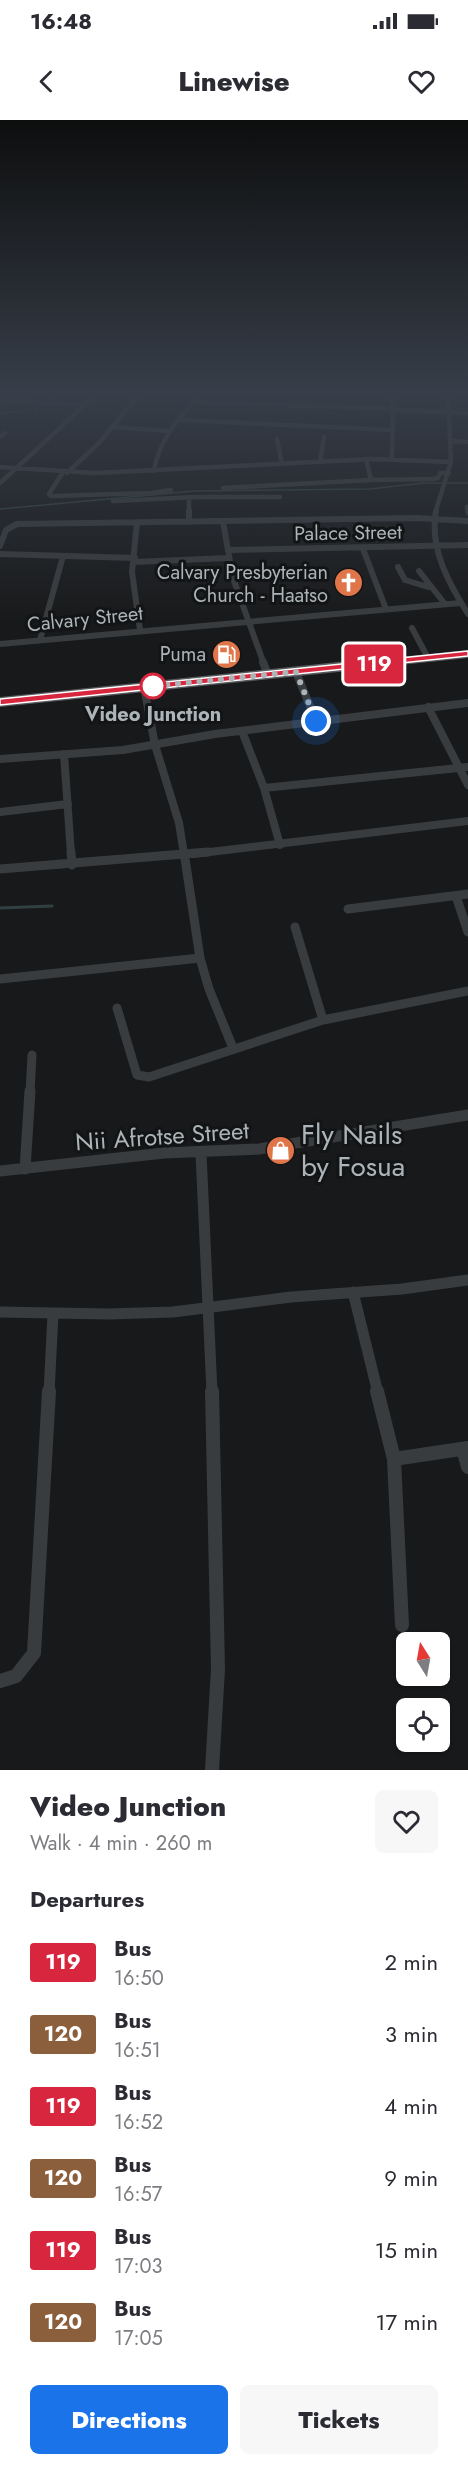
<!DOCTYPE html>
<meta charset="utf-8">
<style>
:root{--surface:#fff;--page:#f7f7f7;--text:#2b2b33;--muted:#7c7c81;--accent:#1a73e8}
body{margin:0;font-family:Jost,sans-serif;background:var(--page);color:var(--text);height:100vh;display:flex;flex-direction:column;font-size:22px;white-space:nowrap}
*{box-sizing:border-box;margin:0}
p{font-size:20px;color:var(--muted)}
.icon{flex:none;width:33px;height:33px;fill:none;stroke:currentColor;stroke-width:2;stroke-linecap:round;stroke-linejoin:round}
.map{position:relative;height:1650px;overflow:hidden}
.drawer{display:flex;flex-direction:column;background:var(--surface);flex:1}
.drawer>*{flex:none}
.badge{padding:0 12px;border-radius:4px;font-size:21px;line-height:39px}
.needle{width:39px;rotate:349deg}
.tools{position:absolute;left:396px;top:1512px;display:grid;gap:12px}
.tools a{display:grid;place-items:center;width:54px;height:54px;border-radius:9px;background:var(--surface);box-shadow:0 2px 4px #0004;font-size:30px}
.you{position:absolute;width:30px;height:30px;margin:-15px;border:4px solid #fff;border-radius:50%;background:#1a73e8;box-shadow:0 0 0 9px #1a73e833}
.map>.badge{position:absolute;translate:-50% -50%;box-shadow:0 0 0 3px #fff}
h2{padding:0 30px;font-size:22px;line-height:54px}
.round{display:grid;place-items:center;flex:none;width:63px;height:63px;border-radius:9px;background:var(--page)}
.headline{display:flex;align-items:center;justify-content:space-between;height:102px;padding:0 30px}
h1{font-size:28px;font-weight:800;line-height:45px}
.primary-button{display:flex;gap:12px;margin-top:auto;padding:12px 30px}
.primary-button a{flex:1;height:69px;border-radius:9px;background:var(--accent);color:#fff;font-size:24px;font-weight:800;line-height:69px;text-align:center}
.primary-button a+a{background:var(--page);color:var(--text)}
ul{padding:0;list-style:none}
li{display:flex;align-items:center;gap:18px;height:72px;padding:0 30px}
li div{flex:1}
li b{display:block;font-size:22px}
li em{font-style:normal}
li .badge{min-width:66px;font-weight:700;text-align:center}
.status{display:flex;justify-content:space-between;align-items:center;height:42px;padding:0 30px;background:var(--surface);direction:ltr}
.status svg{height:16px;fill:currentColor}
header{display:flex;justify-content:space-between;align-items:center;height:78px;padding:0 30px;background:var(--surface);font-size:27px;font-weight:800}
.map>svg:first-child{display:block}
</style>
<div class="status"><b>16:48</b><svg viewBox="0 0 49 12"><path d="M0 12V9h3v3zM5 12V6h3v6zM10 12V3h3v9zM15 12V0h3v12zM26 1h20v11H26zM47 4h2v5h-2z"/></svg></div>
<header><svg class="icon" aria-label="back" viewBox="0 0 24 24"><path d="M15 5l-7 7 7 7"/></svg>Linewise<svg class="icon" aria-label="heart" viewBox="0 0 24 24"><path d="M12 20l-8-8c-3-5 5-10 8-4 3-6 11-1 8 4z"/></svg></header>
<div class="map">
<svg width="468" height="1650" viewBox="0 0 468 1650">
<rect width="100%" height="100%" fill="#18191a"/>
<g fill="none" stroke-linecap="round" stroke-linejoin="round">
<path stroke="#334042" stroke-width="1.5" d="M34 291 57 272
M0 293 26 291
M0 389 194 371 370 369 424 363H468"/>
<path stroke="#334042" stroke-width="3" d="M0 788 52 786"/>
<path stroke="#393c3e" stroke-width="4.5" d="M0 280 85 285
M51 282 60 272
M194 282 394 289
M394 290 468 293
M180 300 393 310
M112 307 170 311
M0 317 5 313
M277 319 282 344
M452 321 468 322
M392 339 393 272
M320 342 324 317
M0 347 95 353 373 339 451 342
M154 351C159 318 181 296 202 272
M63 352 49 374 51 376 151 373 171 370
M67 353 100 322 141 272
M371 360 433 359 438 358 440 353H449
M0 363 99 272
M223 368 371 360 366 339
M189 378V393
M113 381 197 377H280
M467 387 468 393
M435 393 451 342 448 272"/>
<path stroke="#393c3e" stroke-width="6" d="M189 391V402
M436 391C429 428 449 464 468 494
M137 402 132 452 140 510
M223 402 233 458 264 544
M0 426 6 410 17 404 416 398 468 401
M363 429 386 489
M228 430 468 425
M0 434 135 438
M134 442 229 438
M398 447 405 460 428 467
M419 451 445 484
M412 508 428 538
M40 520 63 436
M0 524 460 483"/>
<path stroke="#393c3e" stroke-width="8" d="M263 542 268 555
M296 552 316 601
M144 567 155 625 179 703 184 734
M428 587 468 665
M242 611 264 668 280 725
M64 634 71 734
M0 639 123 630 215 614 468 583
M264 668 468 647
M0 692 68 684
M193 734 468 701"/>
<path stroke="#393c3e" stroke-width="9" d="M71 732 72 745
M184 732 200 838 209 869 233 928
M0 749 208 732
M456 776 468 812
M348 789 468 774
M295 807 323 900
M0 859 200 838
M117 888 137 955 149 957 323 900 468 871
M30 973 32 935"/>
<path stroke="#393c3e" stroke-width="11" d="M201 1033 212 1273
M25 1049 30 971
M0 1051 164 1033 259 1029 468 995
M353 1172 378 1273
M0 1192 109 1194 173 1192 291 1177 402 1169 468 1160
M49 1273 53 1194"/>
<path stroke="#393c3e" stroke-width="14" d="M212 1271 218 1549 212 1650
M377 1271 394 1339 402 1505
M463 1329 468 1347
M394 1339 468 1328
M0 1561 16 1556 34 1533 49 1271"/>
<path stroke="#565a5d" stroke-width="8" d="M371 544 468 534"/>
<path stroke="#565a5d" stroke-width="10" d="M0 582 386 542"/>
</g>
<linearGradient id="sky" x2="0" y2="1"><stop stop-color="#0d0e0e"/><stop offset="0.54" stop-color="#373e49"/><stop offset="1" stop-color="#373e49" stop-opacity="0"/></linearGradient>
<rect width="468" height="503" fill="url(#sky)"/>
<path fill="#d7263d" stroke="#fff" stroke-width="1.5" d="M468 531V536L0 585V579Z"/>
<g fill="none" stroke-linecap="round" stroke-linejoin="round">
<path stroke="#acb4b8" stroke-width="6" stroke-dasharray="0 10.8" d="M153 566 144 567 296 552 316 601"/>
</g>
<defs>
<symbol id="church-disc" viewBox="-11 -11 22 22"><circle r="9.5" fill="#e0754a" stroke="#131415"/><path d="M-1.2-6h2.4v3.5h3.3v2.4h-3.3V6h-2.4V-.1h-3.3v-2.4h3.3Z" fill="#fff"/></symbol>
<symbol id="fuel-disc" viewBox="-11 -11 22 22"><circle r="9.5" fill="#e0754a" stroke="#131415"/><path d="M-5.5-6h7V0h2V4h1.3V-2.5L3-4.5l.8-.8L6-3V5H2.5V1h-1V6h-7ZM-4.2-4.7v3.2H.2V-4.7Z" fill="#fff"/></symbol>
<symbol id="shop-disc" viewBox="-11 -11 22 22"><circle r="9.5" fill="#e0754a" stroke="#131415"/><path d="M-5-2.5h2.3a2.7 3.5 0 0 1 5.4 0H5L5.5 6h-11ZM-1.5-2.5h3a1.5 2.3 0 0 0-3 0Z" fill="#fff"/></symbol>
</defs>
<g fill-rule="evenodd">
<use href="#church-disc" x="332" y="446" width="33" height="33"/>
<use href="#fuel-disc" x="210" y="518" width="33" height="33"/>
<use href="#shop-disc" x="264" y="1014" width="33" height="33"/>
</g>
<circle fill="#fff" stroke="#d7263d" stroke-width="3" cx="153" cy="566" r="12"/>
<g text-anchor="middle" dominant-baseline="central" stroke-width="6" stroke-linejoin="round" paint-order="stroke">
<g font-size="20" fill="#acb4b8" stroke="#131415">
<text transform="translate(348 413) rotate(-1)">Palace Street</text>
<text transform="translate(85 499) rotate(-6)">Calvary Street</text>
</g>
<g font-size="20" fill="#acb4b8" stroke="#131415" text-anchor="end">
<text x="328" y="452">Calvary Presbyterian<tspan x="328" dy="23">Church - Haatso</tspan></text>
<text x="206" y="534">Puma</text>
</g>
<g font-size="20" font-weight="bold" fill="#acb4b8" stroke="#131415">
<text x="153" y="594">Video Junction</text>
</g>
<g font-size="24" fill="#acb4b8" stroke="#131415">
<text transform="translate(162 1016) rotate(-4)">Nii Afrotse Street</text>
</g>
<g font-size="28" fill="#acb4b8" stroke="#131415" text-anchor="start">
<text x="301" y="1014">Fly Nails<tspan x="301" dy="32">by Fosua</tspan></text>
</g>
</g>
</svg>
<div class="tools">
<a><svg class="needle" viewBox="-14 -14 28 28"><path d="M0-13l5 13h-10z" fill="#e53935"/><path d="M0 13l5-13h-10z" fill="#7c7c81"/></svg></a>
<a><svg class="icon" aria-label="locate" viewBox="0 0 24 24"><circle cx="12" cy="12" r="6"/><path d="M12 2v4M12 18v4M2 12h4M18 12h4"/></svg></a>
</div>
<div class="you" style="left:316px;top:601px"></div>
<b class="badge" style="left:374px;top:544px;background:#d7263d;color:#fff">119</b>
</div>
<section class="drawer">
<div class="headline"><div><h1>Video Junction</h1><p>Walk · 4 min · 260 m</p></div><a class="round"><svg class="icon" aria-label="heart" viewBox="0 0 24 24"><path d="M12 20l-8-8c-3-5 5-10 8-4 3-6 11-1 8 4z"/></svg></a></div>
<h2>Departures</h2>
<ul>
<li><span class="badge" style="background:#d7263d;color:#fff">119</span><div><b>Bus</b><p>16:50</p></div><em>2 min</em></li>
<li><span class="badge" style="background:#8b5e3c;color:#fff">120</span><div><b>Bus</b><p>16:51</p></div><em>3 min</em></li>
<li><span class="badge" style="background:#d7263d;color:#fff">119</span><div><b>Bus</b><p>16:52</p></div><em>4 min</em></li>
<li><span class="badge" style="background:#8b5e3c;color:#fff">120</span><div><b>Bus</b><p>16:57</p></div><em>9 min</em></li>
<li><span class="badge" style="background:#d7263d;color:#fff">119</span><div><b>Bus</b><p>17:03</p></div><em>15 min</em></li>
<li><span class="badge" style="background:#8b5e3c;color:#fff">120</span><div><b>Bus</b><p>17:05</p></div><em>17 min</em></li>
</ul>
<div class="primary-button"><a>Directions</a><a>Tickets</a></div>
</section>
